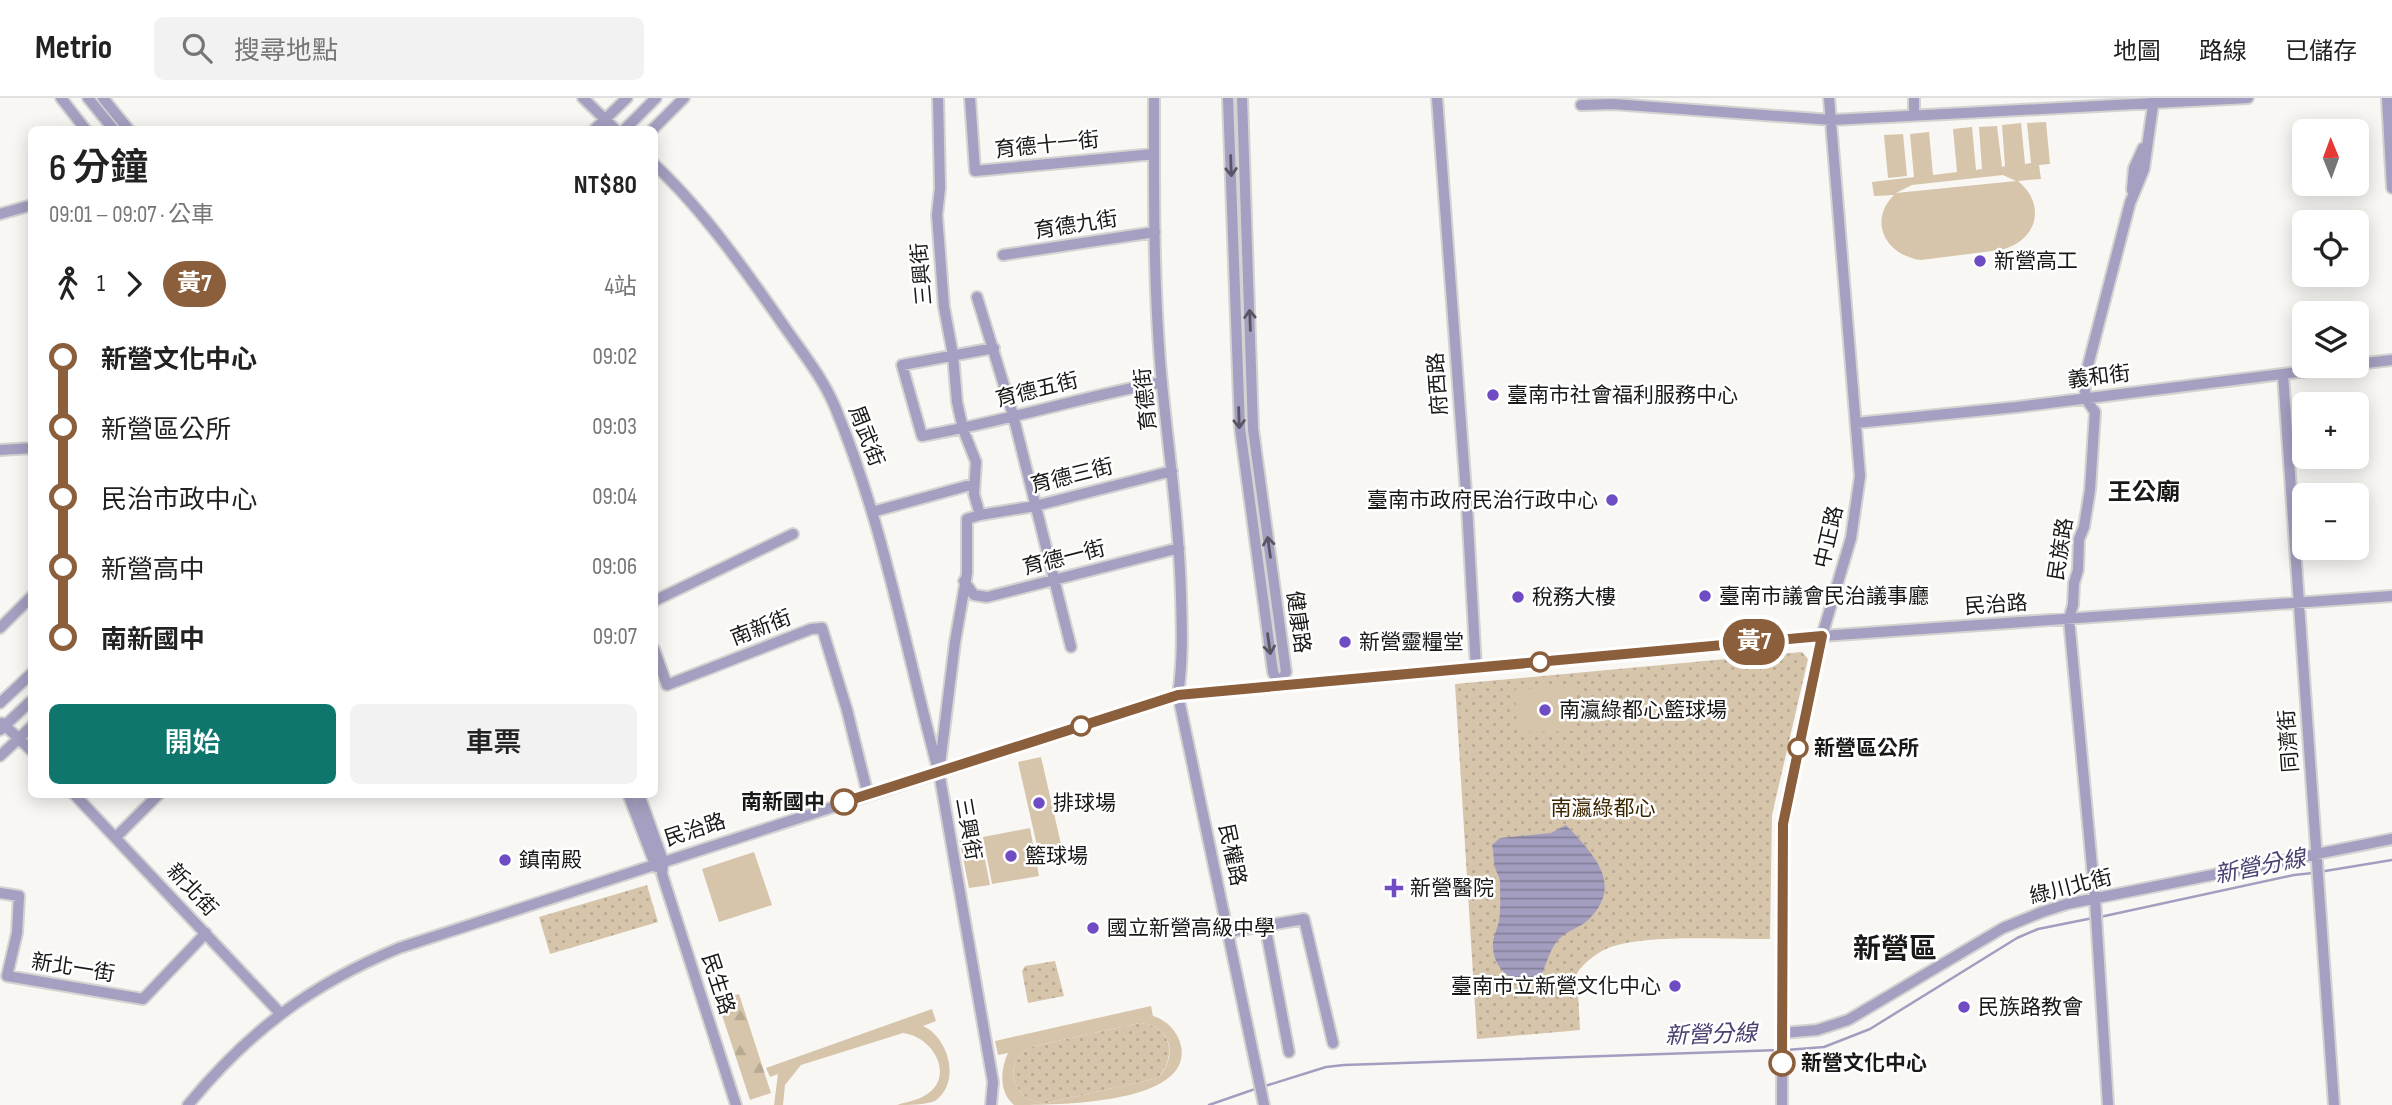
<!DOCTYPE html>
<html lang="zh-TW">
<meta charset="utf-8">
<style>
:root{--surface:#fff;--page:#f2f2f2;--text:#222;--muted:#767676;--line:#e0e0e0;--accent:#0f766e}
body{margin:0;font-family:"Sofia Sans Condensed","Noto Sans TC",sans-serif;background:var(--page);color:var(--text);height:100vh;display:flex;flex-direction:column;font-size:26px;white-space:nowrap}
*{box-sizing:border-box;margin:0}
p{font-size:23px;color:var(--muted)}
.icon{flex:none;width:38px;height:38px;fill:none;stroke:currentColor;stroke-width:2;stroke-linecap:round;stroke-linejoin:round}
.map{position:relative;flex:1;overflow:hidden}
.panel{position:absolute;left:28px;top:28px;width:630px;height:672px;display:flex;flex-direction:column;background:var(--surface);border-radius:10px;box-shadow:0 4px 18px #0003}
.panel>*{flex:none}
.badge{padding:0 14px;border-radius:23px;font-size:24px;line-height:46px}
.needle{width:46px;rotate:359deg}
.controls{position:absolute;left:2292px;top:21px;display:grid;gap:14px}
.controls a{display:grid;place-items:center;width:77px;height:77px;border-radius:10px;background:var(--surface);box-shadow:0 4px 18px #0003;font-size:35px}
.map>.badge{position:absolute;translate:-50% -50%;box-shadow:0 0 0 4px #fff}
.legs{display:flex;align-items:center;gap:10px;height:77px;padding:0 21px;font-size:23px}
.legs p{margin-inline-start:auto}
.head{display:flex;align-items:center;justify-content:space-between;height:119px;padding:0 21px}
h1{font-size:38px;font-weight:600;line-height:52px}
.primary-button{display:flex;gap:14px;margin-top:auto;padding:14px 21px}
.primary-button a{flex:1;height:80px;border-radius:10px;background:var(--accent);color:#fff;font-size:28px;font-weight:600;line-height:80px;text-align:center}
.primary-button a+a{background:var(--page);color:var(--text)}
ul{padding:0 21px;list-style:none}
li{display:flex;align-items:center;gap:24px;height:70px;font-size:26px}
li i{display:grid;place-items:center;width:10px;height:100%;margin:0 9px;background:currentColor}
li i::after{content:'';width:18px;height:18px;margin:-9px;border:5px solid;border-radius:50%;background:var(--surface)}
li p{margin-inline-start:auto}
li:first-child i{background:linear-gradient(#0000 50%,currentColor 0)}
li:last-child i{background:linear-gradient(currentColor 50%,#0000 0)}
header{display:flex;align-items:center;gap:42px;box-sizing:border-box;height:98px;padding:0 35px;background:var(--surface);border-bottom:2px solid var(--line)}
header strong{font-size:33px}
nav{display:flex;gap:38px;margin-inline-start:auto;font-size:24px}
.search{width:490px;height:63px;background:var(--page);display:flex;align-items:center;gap:18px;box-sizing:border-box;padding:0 24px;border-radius:10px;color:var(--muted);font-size:26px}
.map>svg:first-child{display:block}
</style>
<header>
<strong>Metrio</strong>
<div class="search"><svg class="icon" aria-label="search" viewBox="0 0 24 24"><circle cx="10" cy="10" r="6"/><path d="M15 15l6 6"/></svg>搜尋地點</div>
<nav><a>地圖</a><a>路線</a><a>已儲存</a></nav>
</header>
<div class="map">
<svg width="2392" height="1007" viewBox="0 0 2392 1007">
<defs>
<pattern id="grass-dots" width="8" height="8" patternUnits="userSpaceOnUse" patternTransform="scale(1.75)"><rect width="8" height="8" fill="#d6c5aa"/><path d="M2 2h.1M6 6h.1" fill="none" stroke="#b7a992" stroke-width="1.8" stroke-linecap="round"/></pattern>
<pattern id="forest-firs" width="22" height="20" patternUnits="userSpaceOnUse" patternTransform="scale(1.75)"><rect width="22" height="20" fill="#d6c5aa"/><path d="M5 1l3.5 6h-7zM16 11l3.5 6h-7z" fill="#b7a992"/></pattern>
<pattern id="water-rules" width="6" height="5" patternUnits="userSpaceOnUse" patternTransform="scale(1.75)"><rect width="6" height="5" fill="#a39ebf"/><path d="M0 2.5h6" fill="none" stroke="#84809a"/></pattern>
</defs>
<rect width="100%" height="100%" fill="#f9f7f4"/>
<path fill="url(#grass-dots)" d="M1244 299H1247L1281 569 1277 570 1243 330Z
M1802 554 1808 561 1772 717 1770 841C1729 842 1642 835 1606 851 1595 856 1584 865 1577 875L1580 932 1477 941 1455 586Z
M647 787 658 824 550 856 539 819Z
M1055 863 1064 898 1028 905 1022 873 1025 868Z
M1139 925C1171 927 1178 956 1158 980L1043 1006C1011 1000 1002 967 1030 949Z"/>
<path fill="url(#forest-firs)" d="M739 896 771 995 750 1002 717 902Z"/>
<path fill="#d6c5aa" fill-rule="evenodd" d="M2046 24 2050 66 2039 67 2041 81 2018 83C2048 108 2036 144 2000 152L1921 162C1887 158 1867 124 1894 97L1874 98 1872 84 1914 79 1910 36 1929 34 1933 77 1957 74 1953 31 1972 29 1976 72 1982 71 1979 29 1997 28 2002 69 2005 68 2002 27 2021 25 2025 66 2031 65 2027 25ZM2003 77 2016 83 1896 95 1912 87Z
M1903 36 1907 78 1888 80 1884 37Z
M1573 589 1575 633 1517 635 1515 591Z
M1041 659 1061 746 1038 752 1018 664Z
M1030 730 1039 778 992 786 983 739Z
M980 736 990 787 969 790 959 740Z
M754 754 772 807 719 824 702 771Z
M1151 908 1153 918C1167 922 1178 934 1181 948 1193 1007 1054 1007 1014 1007 999 994 1000 972 1008 955L998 957 995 943ZM1139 925C1171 927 1179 957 1158 980L1043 1006C1011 1000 1002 967 1030 949Z
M932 911 936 923 923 928C948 939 962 984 935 1003 925 1007 909 1007 897 1007 905 1004 916 1003 924 998 956 981 935 939 903 935L801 967 785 987 783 1007H774L778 976 770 979 766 970Z"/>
<path fill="url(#water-rules)" d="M1566 727C1593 756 1625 786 1588 822 1580 830 1568 832 1560 840 1547 852 1547 874 1534 886 1513 886 1494 871 1493 850 1492 841 1497 832 1499 823 1501 811 1500 796 1500 784 1500 779 1496 774 1495 769 1493 762 1494 755 1492 747L1500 740 1551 735Z"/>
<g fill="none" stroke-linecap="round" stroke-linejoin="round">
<path stroke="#a39ebf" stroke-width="2.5" d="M2319 774 2392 762
M2100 819 2294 777 2313 775
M1786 952 1824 949 1870 931 2017 840 2038 831 2093 820
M1265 988 1326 969 1344 967 1780 952
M1209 1007 1258 990"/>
<defs>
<path id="minor" d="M61 0 86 32
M88 0 114 32
M103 0 129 32
M583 0 616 32
M938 0 940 90 937 117 944 209 953 257 957 304 963 331 976 364 974 396 980 417 967 421V475L955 544 939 674 993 984 991 1007
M970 0 975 73 1154 56
M1154 0C1154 95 1153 191 1162 286 1169 357 1179 426 1181 497 1182 531 1183 564 1178 597L1264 1007
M1228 0 1240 330 1273 574 1279 588
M1242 0 1253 331 1286 574 1279 588
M1437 0 1467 408 1476 570
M1914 0V17
M2387 0 2392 90
M1581 7 1613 6 1832 22 2248 0
M594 32 627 0
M624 32 656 0
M652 32 684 0
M654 66C704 113 745 172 784 228 802 254 823 280 835 309 883 424 905 548 937 668
M2132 92 2134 70 2143 50
M0 116 32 107
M1003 157 1155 134
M977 199 1013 317 1071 549
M994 250 902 267 922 338C1003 324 1081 299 1162 284
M2357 266 2392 262
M2283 277 2334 1007
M1856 325 2017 309 2347 268
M0 352 32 350
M872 414 974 386
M980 417 1035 408 1172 373
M964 483 974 497 987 499 1179 450
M654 503 793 436
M0 530 32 498
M654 551 667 587 811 531 822 530 847 612 868 697
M0 605 32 575
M2 625 32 653
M0 632 32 602
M0 658 32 628
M74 696 280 915
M628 696 656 769
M639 696 663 763 662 776 736 1007
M116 739 159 696
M0 795 19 798 17 835 7 878 143 901 206 835
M1265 827 1289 954
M1229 834 1304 821 1333 945
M1782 935 1817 932 1848 922 2003 830 2042 814 2067 806 2392 741
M188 1007C249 933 310 887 399 850L1178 597 1822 538 2392 498
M1782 1007 1783 726 1822 538 1851 440 1860 378 1829 0
M2108 1007 2095 801 2069 521 2073 507 2074 485 2078 472 2079 441 2084 429 2090 392 2095 314 2086 301 2084 283 2130 105 2144 71 2154 0"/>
</defs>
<use href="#minor" stroke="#d5d3d1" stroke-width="14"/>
<use href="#minor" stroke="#a59fc1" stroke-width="10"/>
</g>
<defs><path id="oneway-shaft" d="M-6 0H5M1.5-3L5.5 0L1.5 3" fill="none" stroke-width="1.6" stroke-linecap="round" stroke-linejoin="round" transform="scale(1.75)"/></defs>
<g stroke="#595564">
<use href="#oneway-shaft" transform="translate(1231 68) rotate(88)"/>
<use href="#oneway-shaft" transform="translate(1250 222) rotate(-92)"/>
<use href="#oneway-shaft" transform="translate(1239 320) rotate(88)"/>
<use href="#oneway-shaft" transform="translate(1269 449) rotate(-98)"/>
<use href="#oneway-shaft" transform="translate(1269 546) rotate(82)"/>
</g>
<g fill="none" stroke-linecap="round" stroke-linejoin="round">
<defs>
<path id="line-1" d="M844 704 1178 597 1822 538 1783 726 1782 965"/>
</defs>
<use href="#line-1" stroke="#fff" stroke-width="16"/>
<use href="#line-1" stroke="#8b5e3c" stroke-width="10"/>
</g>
<g fill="#6f4bc4" stroke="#fff" stroke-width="2.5">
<circle cx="1980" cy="163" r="7"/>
<circle cx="1493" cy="297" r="7"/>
<circle cx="1612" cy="402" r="7"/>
<circle cx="1705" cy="498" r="7"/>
<circle cx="1518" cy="499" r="7"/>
<circle cx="1345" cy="544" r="7"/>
<circle cx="1545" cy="612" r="7"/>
<circle cx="1039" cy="705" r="7"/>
<circle cx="1011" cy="758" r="7"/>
<circle cx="505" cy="762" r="7"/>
<path d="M1390.5 779.5h7v7h7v7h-7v7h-7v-7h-7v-7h7z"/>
<circle cx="1093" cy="830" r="7"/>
<circle cx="1675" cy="888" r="7"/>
<circle cx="1964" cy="909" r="7"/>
</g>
<g fill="#fff" stroke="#8b5e3c" stroke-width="3.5">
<circle cx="1540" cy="564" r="9"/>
<circle cx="1081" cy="628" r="9"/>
<circle cx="1798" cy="650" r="9"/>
<circle cx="844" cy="704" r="12"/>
<circle cx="1782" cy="965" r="12"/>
</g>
<g text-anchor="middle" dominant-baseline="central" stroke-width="5" stroke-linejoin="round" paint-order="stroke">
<g font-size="21" fill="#1a1918" stroke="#fff">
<text transform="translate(1047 47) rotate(-6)">育德十一街</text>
<text transform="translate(1076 127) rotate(-9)">育德九街</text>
<text transform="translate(922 176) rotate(-95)">三興街</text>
<text transform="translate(2099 279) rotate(-7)">義和街</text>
<text transform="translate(1438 286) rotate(-94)">府西路</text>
<text transform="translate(1037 292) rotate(-14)">育德五街</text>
<text transform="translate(1146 301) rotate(-96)">育德街</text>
<text transform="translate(866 338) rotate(69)">周武街</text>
<text transform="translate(1072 378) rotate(-14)">育德三街</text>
<text transform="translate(1829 439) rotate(-77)">中正路</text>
<text transform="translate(2061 451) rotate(-81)">民族路</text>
<text transform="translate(1064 460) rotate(-14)">育德一街</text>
<text transform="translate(1996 507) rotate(-4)">民治路</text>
<text transform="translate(1298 524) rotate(82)">健康路</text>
<text transform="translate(761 530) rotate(-21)">南新街</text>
<text transform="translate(2289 643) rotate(-94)">同濟街</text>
<text transform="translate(968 731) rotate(80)">三興街</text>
<text transform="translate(695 732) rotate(-18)">民治路</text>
<text transform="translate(1232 757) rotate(78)">民權路</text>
<text transform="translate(2071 789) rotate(-14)">綠川北街</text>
<text transform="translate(192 792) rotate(47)">新北街</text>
<text transform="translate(73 870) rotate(9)">新北一街</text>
<text transform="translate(718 886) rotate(72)">民生路</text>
</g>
<g font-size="21" fill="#1a1918" stroke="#fff" text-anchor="start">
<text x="1994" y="163">新營高工</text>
<text x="1507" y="297">臺南市社會福利服務中心</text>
<text x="1598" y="402" text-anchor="end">臺南市政府民治行政中心</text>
<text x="1719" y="498">臺南市議會民治議事廳</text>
<text x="1532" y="499">稅務大樓</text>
<text x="1359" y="544">新營靈糧堂</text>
<text x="1559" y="612">南瀛綠都心籃球場</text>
<text x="1053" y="705">排球場</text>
<text x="1025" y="758">籃球場</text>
<text x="519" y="762">鎮南殿</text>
<text x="1410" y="790">新營醫院</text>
<text x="1107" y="830">國立新營高級中學</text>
<text x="1661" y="888" text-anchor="end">臺南市立新營文化中心</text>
<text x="1978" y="909">民族路教會</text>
</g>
<g font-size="21" font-weight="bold" fill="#1a1918" stroke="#fff" text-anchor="start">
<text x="1814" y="650">新營區公所</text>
<text x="825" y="704" text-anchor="end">南新國中</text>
<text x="1801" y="965">新營文化中心</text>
</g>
<g font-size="21" fill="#3c2600" stroke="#fff">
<text x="1603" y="710">南瀛綠都心</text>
</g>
<g font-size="23" font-style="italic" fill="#4b4070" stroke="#fff">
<text transform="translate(2260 769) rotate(-11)">新營分線</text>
<text transform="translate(1711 937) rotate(-2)">新營分線</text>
</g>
<g font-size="24" font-weight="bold" fill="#1a1918" stroke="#fff">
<text x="2144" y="394">王公廟</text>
</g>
<g font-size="28" font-weight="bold" fill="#1a1918" stroke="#fff">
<text x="1895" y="851">新營區</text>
</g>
</g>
</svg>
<div class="controls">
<a><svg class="needle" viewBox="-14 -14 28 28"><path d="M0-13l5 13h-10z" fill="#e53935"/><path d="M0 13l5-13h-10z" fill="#767676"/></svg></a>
<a><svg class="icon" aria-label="locate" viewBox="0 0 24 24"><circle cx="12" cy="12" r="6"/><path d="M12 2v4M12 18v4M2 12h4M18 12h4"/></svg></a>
<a><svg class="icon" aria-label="layers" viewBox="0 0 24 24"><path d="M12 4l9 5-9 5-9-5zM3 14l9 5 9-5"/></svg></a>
<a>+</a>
<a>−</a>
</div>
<b class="badge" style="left:1754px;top:544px;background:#8b5e3c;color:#fff">黃7</b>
<section class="panel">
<div class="head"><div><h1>6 分鐘</h1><p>09:01 – 09:07 · 公車</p></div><b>NT$80</b></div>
<div class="legs"><svg class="icon" aria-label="walk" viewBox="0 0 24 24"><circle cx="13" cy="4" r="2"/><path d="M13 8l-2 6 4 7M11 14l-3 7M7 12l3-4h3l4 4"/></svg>1<svg class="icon" aria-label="forward" viewBox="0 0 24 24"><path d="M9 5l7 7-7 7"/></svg><b class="badge" style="background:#8b5e3c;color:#fff">黃7</b><p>4站</p></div>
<ul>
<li><i style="color:#8b5e3c"></i><b>新營文化中心</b><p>09:02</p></li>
<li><i style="color:#8b5e3c"></i><span>新營區公所</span><p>09:03</p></li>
<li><i style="color:#8b5e3c"></i><span>民治市政中心</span><p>09:04</p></li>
<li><i style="color:#8b5e3c"></i><span>新營高中</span><p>09:06</p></li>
<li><i style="color:#8b5e3c"></i><b>南新國中</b><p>09:07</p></li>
</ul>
<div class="primary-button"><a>開始</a><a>車票</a></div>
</section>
</div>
